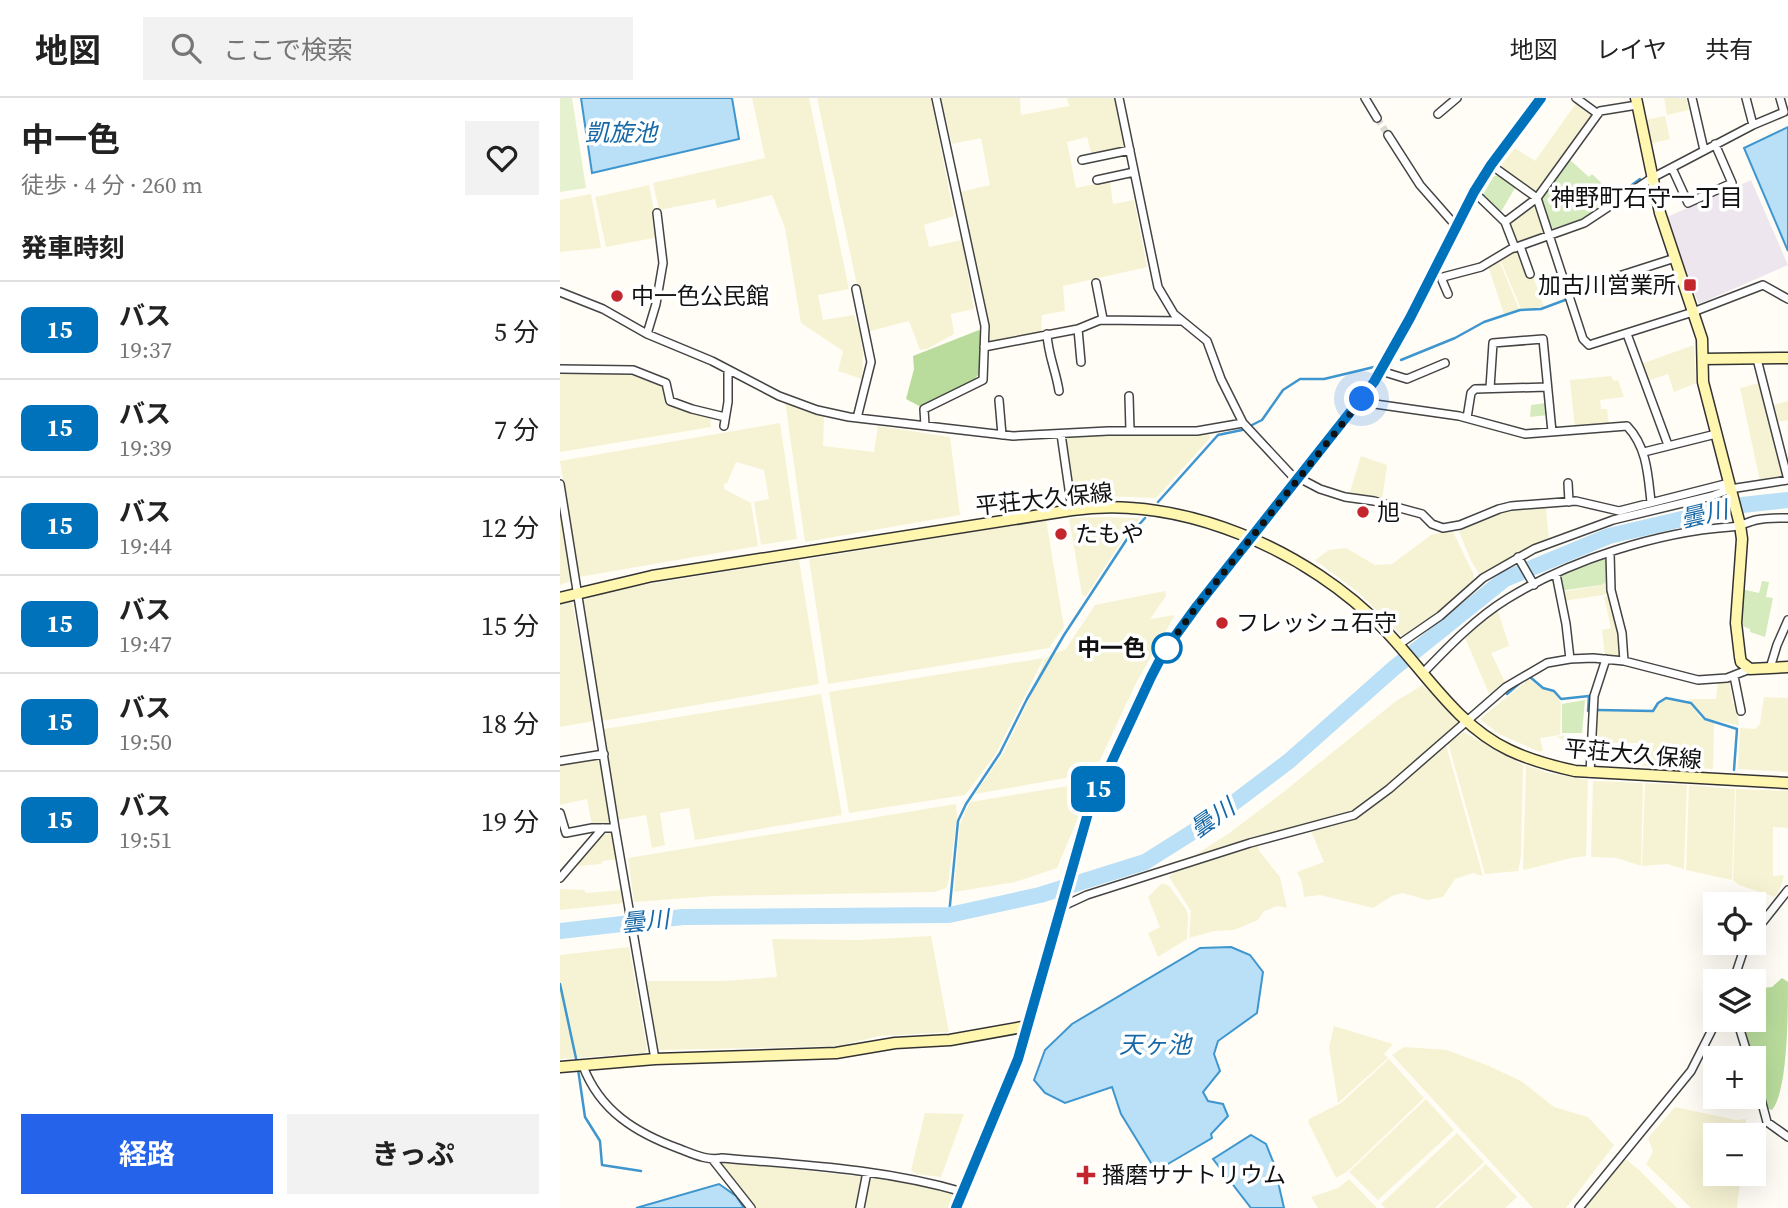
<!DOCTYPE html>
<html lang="ja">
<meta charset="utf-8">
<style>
:root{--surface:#fff;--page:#f2f2f2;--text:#222;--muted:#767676;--line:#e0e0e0;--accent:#2563eb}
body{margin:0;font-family:"Source Serif 4","Noto Sans JP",serif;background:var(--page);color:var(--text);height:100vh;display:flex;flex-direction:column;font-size:26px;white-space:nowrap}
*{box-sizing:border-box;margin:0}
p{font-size:23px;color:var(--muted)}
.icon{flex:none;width:38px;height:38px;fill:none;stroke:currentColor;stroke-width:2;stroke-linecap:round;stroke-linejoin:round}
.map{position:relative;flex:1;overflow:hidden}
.panel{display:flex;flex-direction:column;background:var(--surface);width:560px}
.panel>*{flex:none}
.badge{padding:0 14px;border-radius:10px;font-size:24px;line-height:46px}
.buttons{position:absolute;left:1143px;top:794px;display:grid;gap:14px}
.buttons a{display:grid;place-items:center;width:63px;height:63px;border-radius:0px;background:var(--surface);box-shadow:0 7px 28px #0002;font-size:35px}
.you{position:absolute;width:35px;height:35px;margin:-18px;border:5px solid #fff;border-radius:50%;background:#1a73e8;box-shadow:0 0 0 10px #1a73e833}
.map>.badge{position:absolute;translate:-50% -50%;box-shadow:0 0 0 4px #fff}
h2{padding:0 21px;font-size:26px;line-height:63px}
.round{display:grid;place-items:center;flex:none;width:74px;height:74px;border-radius:0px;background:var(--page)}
.overview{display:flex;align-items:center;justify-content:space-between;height:119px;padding:0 21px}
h1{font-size:33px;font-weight:700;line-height:52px}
.cta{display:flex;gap:14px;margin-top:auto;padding:14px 21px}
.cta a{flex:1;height:80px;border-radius:0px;background:var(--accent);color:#fff;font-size:28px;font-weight:700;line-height:80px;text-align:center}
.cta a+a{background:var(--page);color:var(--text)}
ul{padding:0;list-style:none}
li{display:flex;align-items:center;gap:21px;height:98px;padding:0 21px;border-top:2px solid var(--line)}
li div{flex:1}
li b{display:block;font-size:26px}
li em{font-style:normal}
li .badge{min-width:77px;font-weight:700;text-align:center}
header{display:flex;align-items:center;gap:42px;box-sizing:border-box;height:98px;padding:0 35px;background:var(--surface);border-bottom:2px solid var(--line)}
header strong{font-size:33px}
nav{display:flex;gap:38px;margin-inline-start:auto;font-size:24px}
.search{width:490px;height:63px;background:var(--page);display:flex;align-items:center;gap:18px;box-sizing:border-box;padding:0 24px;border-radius:0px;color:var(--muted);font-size:26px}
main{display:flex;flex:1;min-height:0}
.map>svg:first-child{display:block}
</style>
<header>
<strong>地図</strong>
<div class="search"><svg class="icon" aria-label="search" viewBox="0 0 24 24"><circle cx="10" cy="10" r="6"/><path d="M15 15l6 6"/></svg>ここで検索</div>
<nav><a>地図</a><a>レイヤ</a><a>共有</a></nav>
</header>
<main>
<section class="panel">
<div class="overview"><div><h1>中一色</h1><p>徒歩 · 4 分 · 260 m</p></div><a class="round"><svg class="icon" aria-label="heart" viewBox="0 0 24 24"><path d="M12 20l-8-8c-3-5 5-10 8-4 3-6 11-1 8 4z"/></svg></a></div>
<h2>発車時刻</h2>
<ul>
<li><span class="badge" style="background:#0072bc;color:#fff">15</span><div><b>バス</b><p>19:37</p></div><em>5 分</em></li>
<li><span class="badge" style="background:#0072bc;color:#fff">15</span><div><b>バス</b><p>19:39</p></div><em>7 分</em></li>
<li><span class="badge" style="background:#0072bc;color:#fff">15</span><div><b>バス</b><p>19:44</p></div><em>12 分</em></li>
<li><span class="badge" style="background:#0072bc;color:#fff">15</span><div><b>バス</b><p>19:47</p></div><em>15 分</em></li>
<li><span class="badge" style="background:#0072bc;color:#fff">15</span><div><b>バス</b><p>19:50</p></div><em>18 分</em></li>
<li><span class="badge" style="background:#0072bc;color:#fff">15</span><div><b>バス</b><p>19:51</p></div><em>19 分</em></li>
</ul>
<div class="cta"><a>経路</a><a>きっぷ</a></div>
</section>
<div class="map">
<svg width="1228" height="1110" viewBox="0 0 1228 1110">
<rect width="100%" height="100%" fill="#fffdf5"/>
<path fill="#eee6ef" d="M1191 82 1228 167 1139 206 1116 152 1107 119Z"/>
<path fill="#f6f3d4" d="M192 0H249L289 191 258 197 263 222 294 217 300 235 303 255 302 281 278 273 283 253 241 225 225 130 212 97 157 110 155 101 99 112 93 85 205 60Z
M257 0H371L394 118 364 127 369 149 402 142 414 211 391 216 394 236 367 251 360 252 349 223 307 234Z
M381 0H460L461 17 509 8 507 0H557L567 50 532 58 527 39 507 44 516 90 550 83 553 106 574 102 587 169 503 188 505 213 482 217 481 234 429 245 428 226 400 94 430 87 421 40 392 46Z
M1104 0H1126L1129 12 1107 17Z
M1017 4 1032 15 1033 20 978 94H973L943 72 942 66 955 50 975 63Z
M1105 18 1110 41 1090 46 1085 22Z
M89 87 99 139 46 149 35 99Z
M31 96 41 150 0 154V102Z
M974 107 984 133 981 137 955 146 947 124Z
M959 151 970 179 973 178 984 209 961 211 940 161Z
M939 162 959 211 944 216 928 168Z
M1134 247 1136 285 1114 294 1108 276 1087 283 1081 266Z
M0 275H72L107 288 109 304 150 319 151 329 0 354Z
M1051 278 1054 283 1058 282 1064 299 1040 302 1041 311H1047L1049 328 1015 331 1010 282Z
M1199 285 1223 377 1200 383 1180 290Z
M225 303 264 318 263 348 314 354 318 328 390 339 400 417 245 444Z
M1228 303V322L1217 324 1213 307Z
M220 325 237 441 201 447 194 404 209 401 204 372 176 364 167 385 164 386V391L191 405 198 448 19 479 0 363Z
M648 335 650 340 596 400 514 397 505 339Z
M801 358 827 367 822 403 789 397Z
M983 410 986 411 989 443 921 479 911 463 898 431 940 414Z
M0 414 11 483 0 487Z
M542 419 578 420 579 422 563 441 526 498 522 497 509 420Z
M486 422 504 529 489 550 268 586 249 461Z
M892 432 914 477 913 484 873 520 843 539 798 494 755 462 769 452 786 450 815 467 832 466 871 437Z
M239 462 259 586 42 623 23 502 58 491Z
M1049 483 1050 496 1003 503 1001 494 1038 488Z
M605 493 606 498 590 521 615 517 576 585 534 675 415 696 443 656 468 604 485 561 494 555 505 552 535 507Z
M1051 497 1060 536 1062 559 1045 558 1042 532 1051 530 1044 499Z
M12 503 34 623 0 629V506Z
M935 512 938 513 949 548 931 555 946 586 931 600 905 540Z
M484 560 435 657 405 697 289 715 269 594Z
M969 581 981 590 995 594 1001 606 1000 637 980 640 983 652 980 654 939 636 920 621Z
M1169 583 1173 606H1177L1179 627 1147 621 1141 618 1131 604H1127L1130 601H1156L1158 584Z
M863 587 901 626 797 714 636 759 635 757 668 736 721 696 836 603Z
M261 596 282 717 135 742 129 710 100 715 105 747 92 750 86 717 58 722 44 631Z
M1204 599 1228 600V674L1178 671 1180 630 1195 631 1200 626Z
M1106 601 1130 606 1141 620 1154 625 1153 671 1082 668 1094 645H1047L1035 641 1036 613H1093L1099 605Z
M904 634 963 667 961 758 958 773 925 776 888 645Z
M1008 637 1031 640V650L996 639Z
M886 647 923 778 913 775 895 781 883 799 867 802 843 795 832 798 813 810 760 797 744 799 742 784 737 774 764 764 751 733 792 722 804 716Z
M40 659 42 660 53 725 51 727 32 728 27 701 0 707V666Z
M966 667 988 675 1028 682 1026 758 1011 760 964 772 963 770Z
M1033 683 1083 685 1081 768 1057 760 1031 759Z
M533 684 497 770 455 784 394 794 400 726 410 704Z
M1085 685 1127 687 1124 771 1107 766 1082 768Z
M1129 687 1175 691 1172 782 1126 772Z
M1176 691 1228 693V730L1213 729V778L1224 777 1222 786 1215 799 1179 787 1173 782Z
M396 706 397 718 388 786 386 790 375 794 154 798 74 804 68 760Z
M48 735 54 736 58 761 43 763 41 766 20 768 13 766 40 739Z
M697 746 700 754 720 779 727 810 718 808 704 813 698 822 674 832 654 833 629 840 631 813 609 779 621 769Z
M602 785 609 788 626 811 628 818 627 841 598 859 588 835 600 829 588 799Z
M0 791 24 792 26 795 63 792 65 805 0 812Z
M371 838 389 934 319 938 279 948 98 952 87 883H162L217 879 212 841 300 842Z
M69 849 87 951 85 955 0 961V857Z
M774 928 833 946 824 956 828 960 778 1005 769 949Z
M844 949 887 952 929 968 961 983 994 1009 1028 1019 1054 1047 1006 1110H973L832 957Z
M829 961 864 1000 788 1073 776 1080 748 1024 749 1021 781 1005Z
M866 1001 894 1032 818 1102 789 1074Z
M1115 1009 1176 1022 1186 1021V1038H1155V1076H1181L1177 1110H1131L1086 1066 1093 1054 1088 1040Z
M365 1015 404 1016 381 1079 356 1076 351 1072Z
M897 1035 924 1064 875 1110H825L821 1106Z
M1067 1062 1078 1071 1117 1110H1023L1054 1072 1063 1063Z
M163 1063 302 1079 296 1110H195L162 1066Z
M926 1066 957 1099 945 1110H878Z
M312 1077 348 1082 395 1095 396 1098 391 1110H305L309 1078Z
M789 1081 817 1110H758L751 1099 778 1090Z"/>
<path fill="#d5ebbd" d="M1010 62 1029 79 1032 76 1054 97 1022 121 990 131 982 104 983 98Z
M934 78H939L955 90 942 112 939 113 922 98Z
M986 305 988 317 970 319 971 307Z
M1048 458 1049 483 1041 487 1000 493 999 476Z
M1202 483 1209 484 1206 499 1213 500 1205 539 1190 534V531L1180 527 1181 491 1199 495Z
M1025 602 1022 635H1002V606Z"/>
<path fill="#b9dc9c" d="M419 232 423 236 420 275 412 284 361 309 346 301 354 271 353 258Z
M1222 880 1228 884C1228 914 1228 993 1212 1012L1206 1010 1182 922H1194V891L1212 889Z"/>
<path fill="#e6f2cf" d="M0 0H12L26 90 0 94Z"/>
<path fill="#b9e0f7" stroke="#3f96cf" stroke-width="2" d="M21 0H172L179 41 32 75Z
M1228 29V153L1184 50Z
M671 849 690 857 703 874 697 915 658 943 654 956 660 973 643 994 648 1003 663 1006 668 1018 651 1036 652 1040 596 1073 561 1016 552 989 505 1005 485 995 474 982 485 952 512 926 640 850Z
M691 1037 706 1046 714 1066 724 1110H691L653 1061Z
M159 1086 176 1098 184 1110H76Z"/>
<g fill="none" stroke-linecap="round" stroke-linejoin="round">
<path stroke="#3f96cf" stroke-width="2.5" d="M1032 116 1080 81
M841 262 895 240 924 224 960 212 981 211 1005 202
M692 327 702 322 723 292 740 281H764L814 269
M598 404 658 337 682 332
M970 579 983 590 994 593 1001 601 1029 598 1028 613
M947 596 961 584
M1037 612 1093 613 1098 605 1106 600 1131 605 1145 621 1177 631 1174 672
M389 817 398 723 406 706 440 655 467 601 504 537 569 438 585 420
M0 886 17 965
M18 971 25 1019 40 1043 42 1067 81 1073"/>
<path stroke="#b9e0f7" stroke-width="16" d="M0 833 123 819 389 817 480 797 585 764 647 725 729 663 834 570 945 481 1049 438 1182 407 1228 402"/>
<path stroke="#dbdad3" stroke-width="7" stroke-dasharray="7 3.5" stroke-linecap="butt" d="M817 20 828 37"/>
<defs>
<path id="street" d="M559 0 598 189 614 216 647 243 661 281 683 325 737 383
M805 0 817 20
M1016 0 1038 16
M1132 0 1144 52
M1186 0 1193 27
M878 16 897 0
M828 37 860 87 896 128
M522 62 570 52
M931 67 977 100 1023 241 1029 247 1133 214 1203 187 1228 201
M1112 70 1128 105 1172 85 1155 46
M537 82 574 74
M914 94 945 124 955 150
M945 124 977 100 1040 13 1077 7
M960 148 970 176
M536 185 543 221
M296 191 311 264 297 320
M0 194 43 211 87 236 152 263 219 298 257 312 289 319 453 338 548 333H637L683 325
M1009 194 1115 160
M888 196 882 182 883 179 921 169 951 151 1024 125 1092 80 1193 27 1224 14 1220 0
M518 231 521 264
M87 236 96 206 103 165 97 115
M487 236C488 257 496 273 499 293
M1067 236 1108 347
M424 249 518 231 540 222 621 223
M1197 261 1228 382
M0 271 73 272 106 285 110 303 132 311 165 319
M821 273 847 281 885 265
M930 290 933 245 983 241 992 334
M569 298 570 332
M801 301 808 305 899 318 965 336 1067 328C1087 349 1088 377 1091 404
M439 302 442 337
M907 320 911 295 915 291 987 289
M365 327 364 311 423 282 425 228 376 0
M164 328 168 304V272
M501 336 512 412
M1084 354 1156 336
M739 380 760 391 785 399 814 403 862 416 872 426 883 430 900 427 939 411 951 408 1016 403 1059 413 1169 385
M1008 385 1009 404
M0 386 55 730 95 961
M1050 455 1051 492 1062 535 1064 563
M958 459 974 487
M996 476 1006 526 1010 561
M838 547 880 518 923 480 974 451 1053 422 1152 398 1170 391 1228 382
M1210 570 1217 547 1228 522
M863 575C888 549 916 520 947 501 1010 462 1098 434 1170 429 1179 429 1187 424 1196 422 1206 420 1217 420 1228 420
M1174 578 1181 613
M0 663 44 656
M1030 675 1034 598 1046 561
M0 715 6 735 32 730H55
M0 780 43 730
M501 809 527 797 690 745 794 717 829 691 946 589 987 565 1010 561 1033 560 1064 563 1138 582 1167 580 1190 571
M1194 835 1228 792
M1173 884 1186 845
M1177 922 1189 961
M23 968C40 1013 76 1035 120 1051 133 1056 147 1063 162 1060 243 1067 324 1071 403 1094
M1194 975 1207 1024 1228 1039
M153 1062 191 1110
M300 1110 307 1074
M1019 1110 1131 973 1157 922"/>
<path id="secondary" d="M1076 0 1100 115 1142 241 1143 284 1180 427 1182 441 1176 525 1180 559 1181 564 1190 571 1228 569
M1143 261 1228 260
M0 500 92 478 512 412C622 396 749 453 824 531 864 572 896 627 949 652 970 662 992 668 1015 673L1228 685
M0 969 95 961 276 955 335 945 390 942 468 928
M396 1110 458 961 528 715 591 579 605 552 637 508 814 284 825 267 914 94 931 67 981 0"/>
</defs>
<use href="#street" stroke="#444" stroke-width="10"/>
<use href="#secondary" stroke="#333" stroke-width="13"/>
<use href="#street" stroke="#fff" stroke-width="7"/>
<use href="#secondary" stroke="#fff6b0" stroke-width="10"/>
</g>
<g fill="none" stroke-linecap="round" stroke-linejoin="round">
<defs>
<path id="line" d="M396 1110 458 961 528 715 591 579 605 552 637 508 814 284 850 220 914 94 931 67 981 0"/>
</defs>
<use href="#line" stroke="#fff" stroke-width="16"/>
<use href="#line" stroke="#0072bc" stroke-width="10"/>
<path stroke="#111" stroke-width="7" stroke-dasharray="0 12.6" d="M607 550 605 552 637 508 802 301"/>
</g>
<g fill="#c4262e" stroke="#fff" stroke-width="2.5">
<rect x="1123" y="180" width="14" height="14" rx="3.5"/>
<circle cx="57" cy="198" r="7"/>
<circle cx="803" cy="414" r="7"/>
<circle cx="501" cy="436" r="7"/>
<circle cx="662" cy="525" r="7"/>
<path d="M522.5 1066.5h7v7h7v7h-7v7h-7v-7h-7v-7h7z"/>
</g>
<circle fill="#fff" stroke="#0072bc" stroke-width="3.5" cx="607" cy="550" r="14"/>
<g text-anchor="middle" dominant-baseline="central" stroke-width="7" stroke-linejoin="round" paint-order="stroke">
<g font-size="23" fill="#111" stroke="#fff" text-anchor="start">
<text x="1116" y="187" text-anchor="end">加古川営業所</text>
<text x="71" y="198">中一色公民館</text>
<text x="817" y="414">旭</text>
<text x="515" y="436">たもや</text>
<text x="676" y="525">フレッシュ石守</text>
<text x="542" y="1077">播磨サナトリウム</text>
</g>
<g font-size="23" fill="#111" stroke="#fff">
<text transform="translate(484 401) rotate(-6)">平荘大久保線</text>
<text transform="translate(1073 656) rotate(5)">平荘大久保線</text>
</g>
<g font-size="23" font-weight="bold" fill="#111" stroke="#fff" text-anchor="end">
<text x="586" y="550">中一色</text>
</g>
<g font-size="24" font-style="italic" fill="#1768a6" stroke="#fff">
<text x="61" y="34">凱旋池</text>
<text transform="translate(1144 416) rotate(-13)">曇川</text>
<text transform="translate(652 720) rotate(-35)">曇川</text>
<text transform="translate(85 823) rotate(-6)">曇川</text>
<text x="595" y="946">天ヶ池</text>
</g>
<g font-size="24" fill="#111" stroke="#fff">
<text x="1087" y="99">神野町石守一丁目</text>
</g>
</g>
</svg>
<div class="buttons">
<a><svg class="icon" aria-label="locate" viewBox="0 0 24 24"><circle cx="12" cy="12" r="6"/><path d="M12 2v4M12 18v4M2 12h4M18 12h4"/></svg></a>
<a><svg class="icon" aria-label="layers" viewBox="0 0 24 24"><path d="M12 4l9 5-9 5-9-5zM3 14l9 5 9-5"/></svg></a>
<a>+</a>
<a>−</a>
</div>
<div class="you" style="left:802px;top:301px"></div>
<b class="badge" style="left:538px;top:691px;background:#0072bc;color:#fff">15</b>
</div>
</main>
